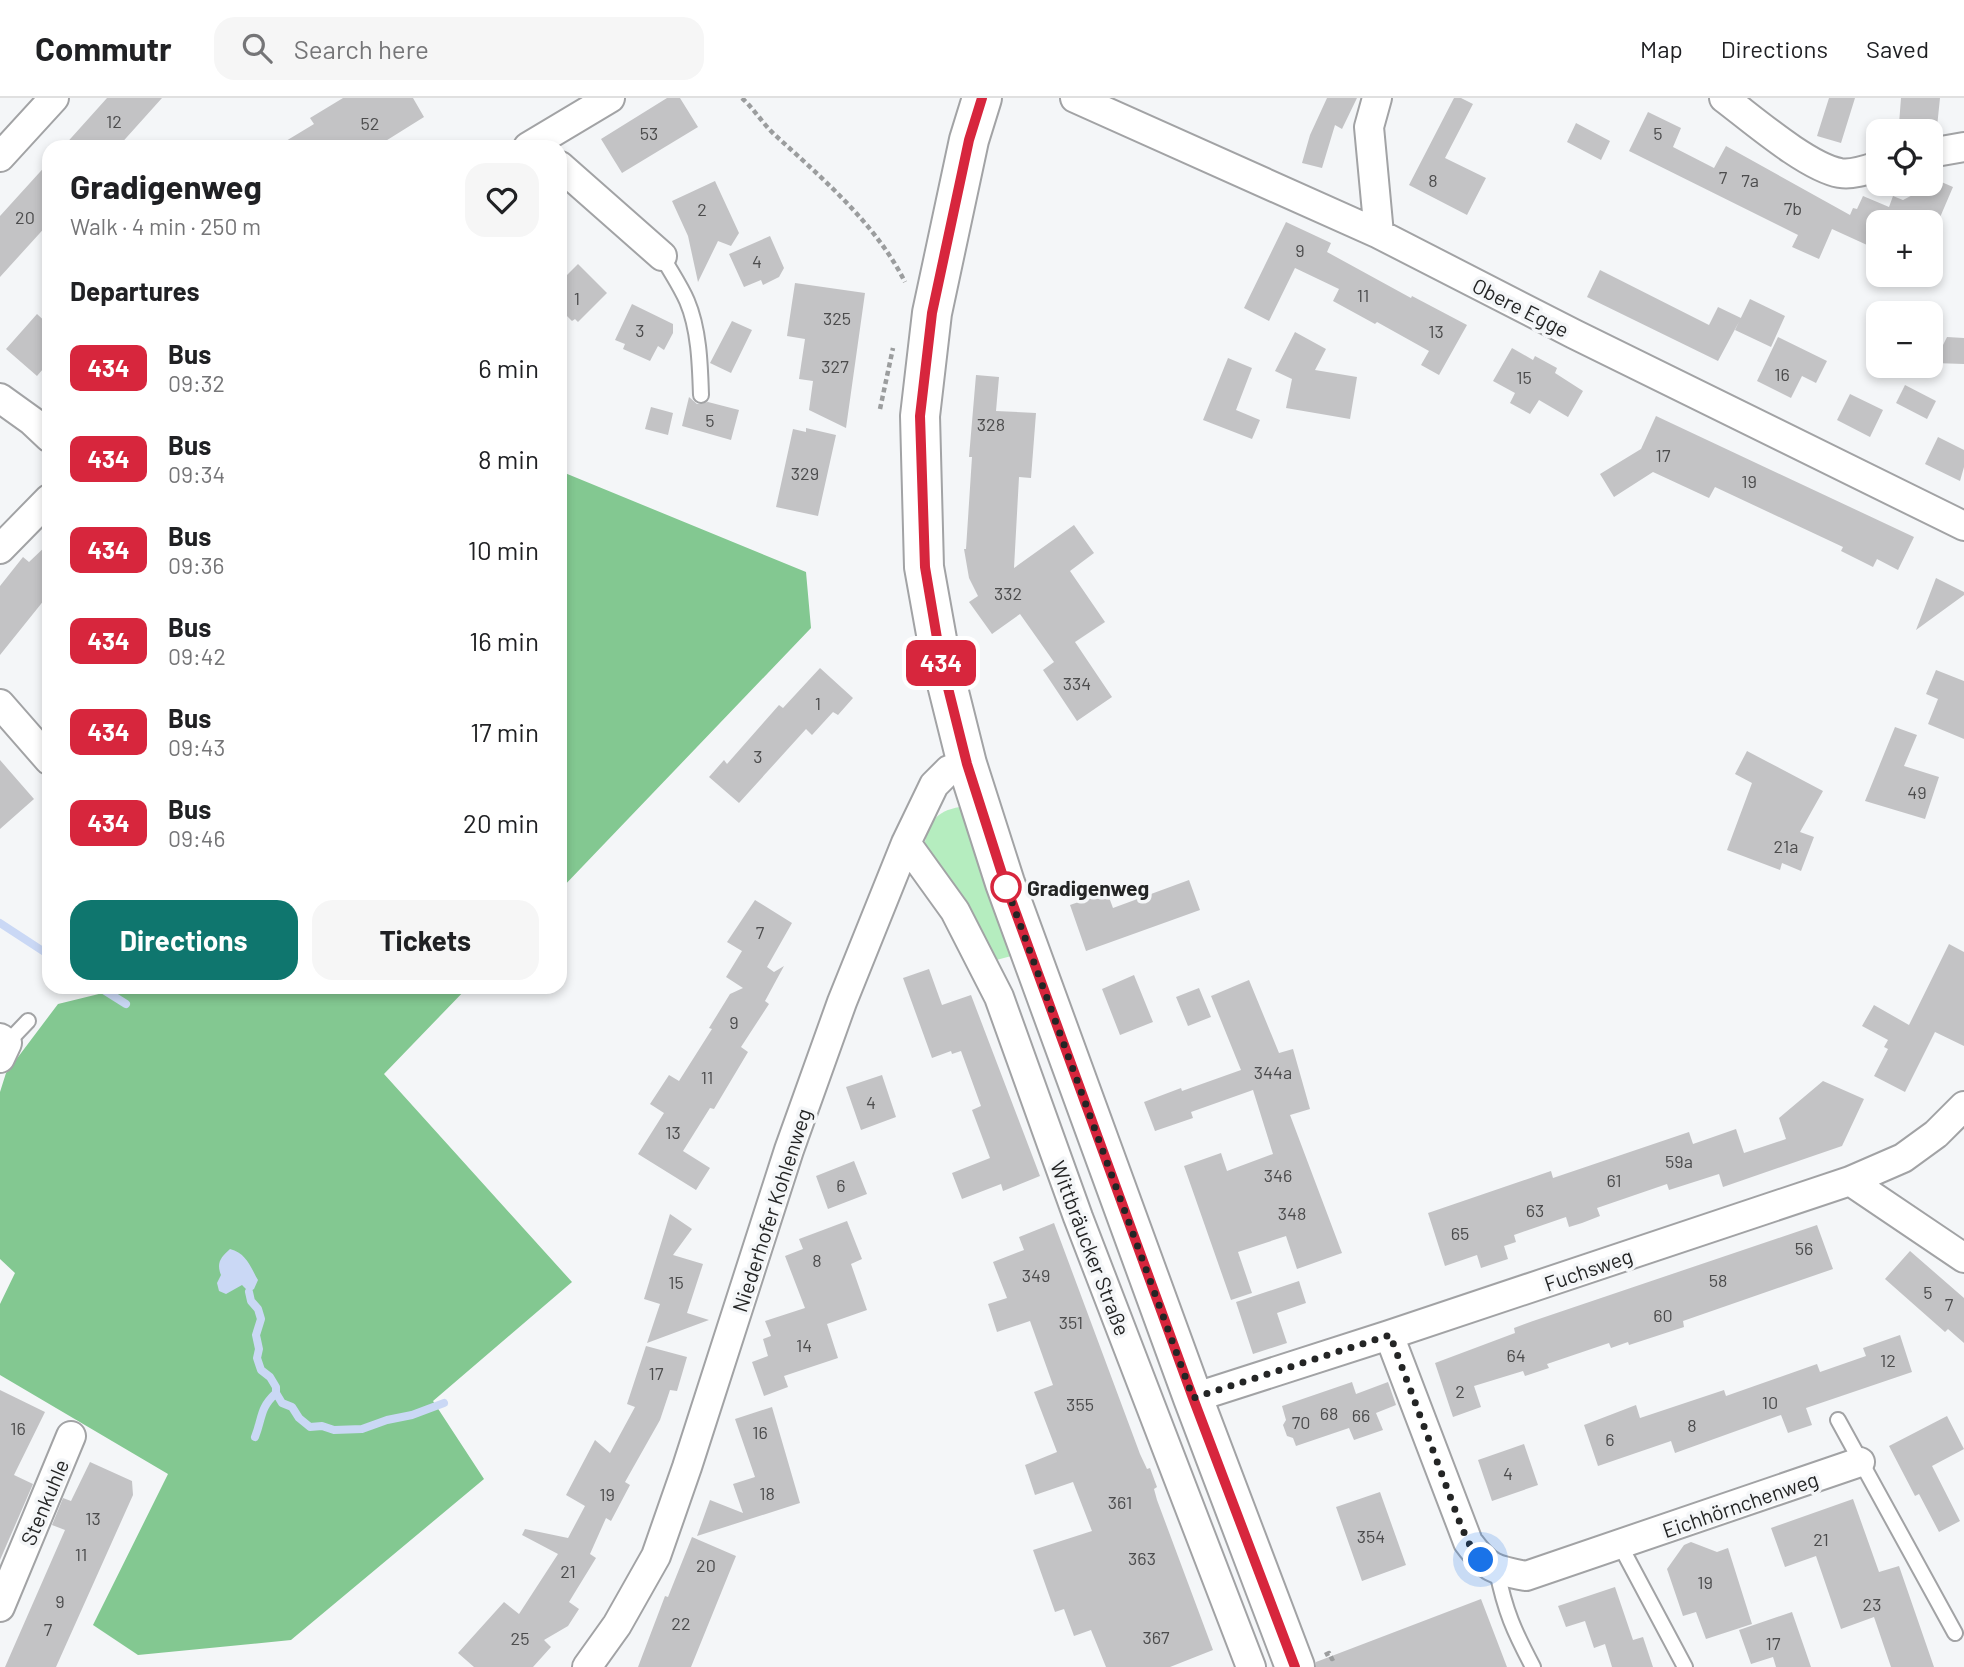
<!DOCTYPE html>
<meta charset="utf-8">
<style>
:root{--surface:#fff;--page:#f6f6f6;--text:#202124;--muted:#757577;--line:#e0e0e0;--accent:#0f766e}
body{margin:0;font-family:Barlow,sans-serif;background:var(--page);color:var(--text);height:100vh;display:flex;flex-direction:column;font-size:26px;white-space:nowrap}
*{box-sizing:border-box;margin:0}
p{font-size:23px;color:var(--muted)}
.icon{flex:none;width:38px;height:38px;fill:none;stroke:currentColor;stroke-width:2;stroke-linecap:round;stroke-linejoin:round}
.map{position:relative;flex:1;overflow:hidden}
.panel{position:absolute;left:42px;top:42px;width:525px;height:854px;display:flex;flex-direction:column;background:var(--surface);border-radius:21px;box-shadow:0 4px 10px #0003}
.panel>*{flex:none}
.badge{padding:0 14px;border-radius:10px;font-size:24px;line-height:46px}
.controls{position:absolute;left:1866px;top:21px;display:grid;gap:14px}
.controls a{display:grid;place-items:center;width:77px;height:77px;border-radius:14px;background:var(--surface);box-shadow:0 4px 10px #0003;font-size:35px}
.you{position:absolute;width:35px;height:35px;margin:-18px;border:5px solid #fff;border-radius:50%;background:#1a73e8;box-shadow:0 0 0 10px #1a73e833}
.map>.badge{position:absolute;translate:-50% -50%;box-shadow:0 0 0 4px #fff}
h2{padding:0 28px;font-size:26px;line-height:63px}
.round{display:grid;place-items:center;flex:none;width:74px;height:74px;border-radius:21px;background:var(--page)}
.headline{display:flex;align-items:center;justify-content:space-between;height:119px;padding:0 28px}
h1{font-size:33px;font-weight:700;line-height:52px}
.button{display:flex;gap:14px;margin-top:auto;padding:14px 28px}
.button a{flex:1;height:80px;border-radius:21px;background:var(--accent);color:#fff;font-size:28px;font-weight:700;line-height:80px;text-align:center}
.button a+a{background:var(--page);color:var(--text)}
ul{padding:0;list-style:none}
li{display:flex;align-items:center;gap:21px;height:91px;padding:0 28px}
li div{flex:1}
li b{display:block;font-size:26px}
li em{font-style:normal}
li .badge{min-width:77px;font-weight:700;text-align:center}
header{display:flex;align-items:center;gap:42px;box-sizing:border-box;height:98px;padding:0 35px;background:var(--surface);border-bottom:2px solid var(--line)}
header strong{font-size:33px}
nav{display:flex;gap:38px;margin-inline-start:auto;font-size:24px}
.search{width:490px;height:63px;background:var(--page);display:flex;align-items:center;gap:18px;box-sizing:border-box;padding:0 24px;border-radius:21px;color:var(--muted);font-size:26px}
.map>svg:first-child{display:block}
</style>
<header>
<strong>Commutr</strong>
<div class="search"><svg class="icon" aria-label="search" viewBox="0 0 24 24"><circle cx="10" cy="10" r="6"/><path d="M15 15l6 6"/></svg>Search here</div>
<nav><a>Map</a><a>Directions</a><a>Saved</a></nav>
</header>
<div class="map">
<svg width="1964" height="1569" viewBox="0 0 1964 1569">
<rect width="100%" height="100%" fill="#f4f6f8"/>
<path fill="#b5edbf" d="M960 709 1015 857 989 864 924 748C929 725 935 713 960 709Z"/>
<path fill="#83c891" d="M560 373 806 474 811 530 560 792Z
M116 889H468L384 976 572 1184 433 1303 484 1381 291 1542 138 1557 93 1527 168 1376 0 1277V1206L15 1175 0 1161V994L6 975 58 906 111 893Z"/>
<path fill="#cad8f5" d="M230 1151C246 1155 250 1168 258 1182L254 1191 249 1194 242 1187 226 1196 219 1193 217 1185 221 1177C216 1165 221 1159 230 1151Z"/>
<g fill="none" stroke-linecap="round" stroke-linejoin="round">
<path stroke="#cad8f5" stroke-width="8" d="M0 825 49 857
M99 889 126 906
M249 1194 251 1203 258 1211 261 1221 256 1237 259 1251 257 1260 261 1272 270 1279 276 1289V1295L282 1305 292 1309 299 1320 310 1329 322 1328 334 1332 362 1331 387 1322 412 1317 444 1305
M255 1339C263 1319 259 1311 276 1295"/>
</g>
<path fill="#c3c3c5" d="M107 0H162L118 49H63Z
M343 0H413L424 19 376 49H276L314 26 310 20Z
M667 0H680L698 29 622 75 601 41Z
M1327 0H1357L1342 31 1335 27 1322 70 1302 65 1310 37Z
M1454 0H1461L1473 6 1445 60 1486 80 1467 117 1409 87Z
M1829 0H1855L1841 45 1817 38Z
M1901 0H1940L1937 29 1899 26Z
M1648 14 1681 30 1673 49 1714 70 1726 48 1850 117 1853 110 1857 111 1863 98 1889 109 1893 98 1903 102 1924 91 1926 86H1930V79L1953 89 1938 124H1878V152L1832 131 1819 161 1792 149 1798 137 1629 53Z
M1576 25 1610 43 1601 62 1567 44Z
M49 64V125L0 179V118Z
M715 83 739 135 731 148 718 143 698 184 688 138 672 103Z
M1286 124 1331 145 1327 154 1411 200 1412 198 1467 227 1439 277 1421 267 1429 253 1377 224 1375 226 1333 203 1339 191 1295 170 1269 223 1244 210Z
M770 138 784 170 779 179 763 187 761 182 744 189 729 156Z
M578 166 607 195 578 224 575 221 572 223 560 211V184Z
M1600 172 1709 227 1718 209 1741 220 1718 263 1587 199Z
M795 185 865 195 846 330 809 312 813 283 799 281 805 241 787 238Z
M1750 201 1785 218 1771 249 1735 232Z
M632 206 673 226V235L664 252 658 248 650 263 623 251 625 246 615 242Z
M37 216 49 227V264L37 278 6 251Z
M732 223 752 232 731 275 710 265Z
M1295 234 1326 251 1315 272 1357 279 1350 321 1286 310 1292 281 1275 273Z
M1778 239 1827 263 1816 285 1802 278 1791 300 1757 283Z
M1947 239 1964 240V266L1934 265Z
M1512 250 1533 262 1535 258 1557 270 1555 275 1583 293 1568 319 1539 302 1530 316 1510 305 1515 295 1493 283Z
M1228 260 1252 270 1236 312 1260 322 1252 341 1203 322Z
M976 277 999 279 996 313 1036 315 1031 380 1019 379 1014 470 1074 427 1094 455 1070 473 1105 524 1075 544 1112 599 1077 623 1043 572 1054 564 1020 516 992 536 969 504 978 498 969 480 964 451H966L972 359H969Z
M1905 287 1936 303 1927 321 1896 305Z
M1850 296 1883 312 1870 339 1837 322Z
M689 299 697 306 708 304 739 312 731 342 682 328Z
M651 309 673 315 668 337 645 331Z
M1656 318 1914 439 1898 472 1877 461 1873 469 1841 453 1843 449 1715 389 1709 400 1653 374 1614 399 1600 376 1641 351Z
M806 330 836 337 818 418 776 409 793 331 806 334Z
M1938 339 1964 352V369L1960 383 1925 366Z
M49 445V496L0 557V488L23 459 29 464Z
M1936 480 1964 494V497L1916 532Z
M820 570 853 600 838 617 833 614 812 637 806 631 739 705 709 679 724 662 727 666 779 607 783 610Z
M1936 572 1964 583V641L1928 626 1938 601 1926 596Z
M1895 629 1917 637 1904 668 1939 679 1925 721 1865 703Z
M1747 653 1823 693 1800 734 1814 739 1801 773 1782 765 1780 772 1727 752 1752 685 1735 676Z
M0 662 34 701 0 731Z
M1189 782 1200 812 1086 853 1070 807 1107 794 1113 810Z
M755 802 792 825 767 869 774 874 784 868 765 903 769 906 741 949 748 954 714 1011 710 1010 683 1053 710 1070 696 1092 638 1056 664 1015 650 1006 669 977 679 983 712 931 709 930 730 896 743 890 726 879 742 853 727 844Z
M1949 846 1964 854V948L1935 934 1905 994 1874 978 1888 951 1884 949 1888 942 1862 928 1874 907 1909 927Z
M929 871 942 907 971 897 1040 1078 1003 1093 1001 1086 962 1101 952 1075 990 1060 972 1012 981 1008 961 953 952 956 951 953 932 960 903 880Z
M1134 877 1153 924 1120 937 1102 891Z
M1249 882 1279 955 1293 951 1310 1011 1290 1017 1342 1155 1297 1171 1286 1138 1238 1154 1252 1195 1231 1202 1184 1068 1221 1055 1227 1073 1273 1056 1253 992 1191 1014 1193 1020 1155 1033 1144 1004 1181 990 1182 993 1241 972 1211 898Z
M1199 890 1211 919 1188 928 1176 899Z
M882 977 896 1019 861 1032 846 989Z
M1823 983 1864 1001 1842 1048 1723 1089 1719 1076 1669 1092 1667 1086 1597 1110 1600 1118 1582 1125 1569 1129 1566 1119 1514 1137 1516 1144 1504 1148 1508 1161 1481 1170 1477 1157 1445 1168 1428 1115 1551 1073 1553 1080 1689 1034 1693 1046 1736 1031 1744 1055 1786 1041 1779 1020Z
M854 1063 867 1096 828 1111 816 1078Z
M670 1116 692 1131 673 1157 703 1166 687 1215 709 1222 647 1245 660 1206 644 1201Z
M847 1123 862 1161 851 1166 867 1212 827 1226 838 1260 784 1278 788 1289 764 1298 752 1264 768 1258 763 1241 771 1238 765 1223 805 1210 785 1158 803 1151 799 1141Z
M1054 1125 1140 1356 1147 1371 1150 1370 1157 1389 1154 1391 1157 1402 1213 1552 1170 1569H1106L1091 1532 1074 1538 1064 1511 1055 1514 1033 1452 1092 1433 1073 1384 1035 1397 1025 1367 1057 1354 1034 1294 1053 1287 1030 1223 997 1234 988 1206 1007 1200 993 1164 1024 1152 1019 1139Z
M1817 1127 1833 1171 1683 1223 1684 1229 1629 1247 1628 1244 1611 1250 1609 1245 1547 1266 1549 1270 1525 1278 1523 1273 1474 1288 1481 1309 1453 1319 1435 1265 1515 1235 1514 1230 1533 1223Z
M1910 1153 1964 1200V1245L1948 1231 1945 1234 1885 1181Z
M1299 1183 1306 1205 1277 1215 1287 1245 1253 1256 1236 1204Z
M1900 1237 1912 1274 1806 1310 1812 1327 1788 1335 1781 1317 1675 1355 1671 1343 1598 1368 1584 1327 1636 1307 1640 1320 1724 1292 1726 1298 1817 1266 1820 1274 1866 1258 1863 1250Z
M646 1248 687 1259 677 1293 670 1292 660 1322 625 1384 630 1387 611 1423 606 1420 590 1456 596 1460 569 1504 579 1511 568 1528 544 1542 551 1549 533 1569H474L458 1555 504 1504 519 1516 558 1456 522 1437 525 1431 568 1440 585 1408 566 1397 595 1342 610 1355 635 1309 627 1306Z
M1352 1284 1356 1296 1388 1284 1396 1307 1376 1315 1383 1332 1354 1342 1349 1330 1296 1348 1293 1340 1287 1338 1283 1327 1286 1322 1282 1308Z
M0 1292 45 1314 14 1377 33 1386 0 1462Z
M772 1309 800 1405 697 1438 710 1402 743 1415 733 1386 755 1379 735 1321Z
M1947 1318 1964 1351 1932 1368 1960 1423 1939 1434 1919 1396 1915 1398 1889 1348Z
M1524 1346 1538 1387 1492 1403 1478 1362Z
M90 1364 132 1383 133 1397 56 1569H5L65 1432 52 1427 63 1400 71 1403Z
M1380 1394 1406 1467 1362 1483 1336 1409Z
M1853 1401 1879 1474 1899 1468 1934 1569H1891L1874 1519 1841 1531 1816 1458 1785 1469 1771 1430Z
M692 1439 736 1458 691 1569H638L665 1498 668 1499Z
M1691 1444 1717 1454 1728 1450 1752 1526 1706 1541 1696 1514 1683 1518 1667 1471 1684 1447Z
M1615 1489 1633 1542 1643 1539 1653 1569H1612L1605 1546 1594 1550 1585 1523 1566 1529 1558 1508Z
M1481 1501 1507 1569H1316V1564Z
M1792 1514 1811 1569H1776L1773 1559 1751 1566 1739 1532Z"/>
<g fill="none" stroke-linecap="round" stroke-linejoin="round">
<defs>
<path id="lane" d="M662 158C670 173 680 187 687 203 699 231 700 266 701 297
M7 945 28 923
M1838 1322 1955 1535
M1620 1447 1685 1569
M1497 1473C1505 1513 1514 1533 1533 1569"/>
<path id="street" d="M1075 0 1379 136 1574 236 1964 428
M1377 0 1369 29 1379 136
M1724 0C1752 21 1807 69 1840 75 1853 77 1866 72 1878 68
M528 49 610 0
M1930 55 1964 49
M0 59 54 0
M560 68 662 158
M0 300 32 323 49 339
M0 451 49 401
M0 606 49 662
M906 745 955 813 999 899 1078 1119 1251 1569
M0 940 7 945 0 960
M1850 1083 1964 1160
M1389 1237 1468 1444C1488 1471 1494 1472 1526 1478L1860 1364
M1193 1300 1389 1237 1850 1083 1903 1060 1936 1036 1964 1008
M0 1509 71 1338
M587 1569 617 1527 656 1458 687 1369 789 1052 842 904 906 745 934 687 949 672 967 666"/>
<path id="secondary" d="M982 0 969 42 932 215 920 318 924 469 940 558 967 666 1005 785 1193 1300 1295 1569"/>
</defs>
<use href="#lane" stroke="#a2a3a5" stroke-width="18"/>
<use href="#street" stroke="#a2a3a5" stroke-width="32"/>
<use href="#secondary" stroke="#a2a3a5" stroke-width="42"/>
<path stroke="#9b9d9e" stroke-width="4.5" stroke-dasharray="5 3.5" stroke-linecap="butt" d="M742 0C754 11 763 26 775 37 822 80 876 126 905 184
M880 311 893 250
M1325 1557 1329 1555 1332 1561 1334 1560"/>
<use href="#lane" stroke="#fff" stroke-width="14"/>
<use href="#street" stroke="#fff" stroke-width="28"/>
<use href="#secondary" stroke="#fff" stroke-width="38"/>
</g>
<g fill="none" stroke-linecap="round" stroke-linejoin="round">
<defs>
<path id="line" d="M982 0 969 42 932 215 920 318 925 469 940 558 967 666 1005 785 1193 1300 1295 1569"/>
</defs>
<use href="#line" stroke="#fff" stroke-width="16"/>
<use href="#line" stroke="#d7263d" stroke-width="10"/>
<path stroke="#242525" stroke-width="7" stroke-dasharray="0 12.6" d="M1006 789 1005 785 1193 1300 1390 1237 1460 1425 1468 1444 1481 1462"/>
</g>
<circle fill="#fff" stroke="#d7263d" stroke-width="3.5" cx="1006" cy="789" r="14"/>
<g text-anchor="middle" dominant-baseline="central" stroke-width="7" stroke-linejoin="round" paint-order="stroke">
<g font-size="18" fill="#4c4c4d">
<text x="114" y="23">12</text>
<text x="370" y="25">52</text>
<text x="649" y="35">53</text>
<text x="1658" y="35">5</text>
<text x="1723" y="79">7</text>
<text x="1433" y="82">8</text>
<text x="1750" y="82">7a</text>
<text x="1793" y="110">7b</text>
<text x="702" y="111">2</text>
<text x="25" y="119">20</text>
<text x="1300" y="152">9</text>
<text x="757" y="163">4</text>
<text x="1363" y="197">11</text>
<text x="577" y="200">1</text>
<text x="837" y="220">325</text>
<text x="640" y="232">3</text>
<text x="1436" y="233">13</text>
<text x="835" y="268">327</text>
<text x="1782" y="276">16</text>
<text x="1524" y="279">15</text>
<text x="710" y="322">5</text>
<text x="991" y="326">328</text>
<text x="1663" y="357">17</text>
<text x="805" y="375">329</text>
<text x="1749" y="383">19</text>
<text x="1008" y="495">332</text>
<text x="1077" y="585">334</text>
<text x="818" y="605">1</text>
<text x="758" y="658">3</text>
<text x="1917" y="694">49</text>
<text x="1786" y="748">21a</text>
<text x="760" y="834">7</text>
<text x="734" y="924">9</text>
<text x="1273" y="974">344a</text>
<text x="707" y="979">11</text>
<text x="871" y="1004">4</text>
<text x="673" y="1034">13</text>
<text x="1679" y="1063">59a</text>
<text x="1278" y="1077">346</text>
<text x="1614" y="1082">61</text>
<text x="841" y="1087">6</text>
<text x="1535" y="1112">63</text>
<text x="1292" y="1115">348</text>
<text x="1460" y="1135">65</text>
<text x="1804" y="1150">56</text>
<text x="817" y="1162">8</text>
<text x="1036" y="1177">349</text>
<text x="1718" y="1182">58</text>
<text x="676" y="1184">15</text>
<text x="1928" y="1194">5</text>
<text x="1949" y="1206">7</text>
<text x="1663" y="1217">60</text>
<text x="1071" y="1224">351</text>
<text x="804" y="1247">14</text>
<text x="1516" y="1257">64</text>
<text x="1888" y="1262">12</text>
<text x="656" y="1275">17</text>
<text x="1460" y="1293">2</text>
<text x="1770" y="1304">10</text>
<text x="1080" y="1306">355</text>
<text x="1329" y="1315">68</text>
<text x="1361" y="1317">66</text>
<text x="1301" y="1324">70</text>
<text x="1692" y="1327">8</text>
<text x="18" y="1330">16</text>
<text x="760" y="1334">16</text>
<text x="1610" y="1341">6</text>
<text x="1508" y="1375">4</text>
<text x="767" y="1395">18</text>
<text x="607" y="1396">19</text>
<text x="1120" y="1404">361</text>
<text x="93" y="1420">13</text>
<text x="1371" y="1438">354</text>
<text x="1821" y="1441">21</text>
<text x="81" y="1456">11</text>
<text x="1142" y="1460">363</text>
<text x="706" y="1467">20</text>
<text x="568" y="1473">21</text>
<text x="1705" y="1484">19</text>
<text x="60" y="1503">9</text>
<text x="1872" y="1506">23</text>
<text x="681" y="1525">22</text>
<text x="48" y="1531">7</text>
<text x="1156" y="1539">367</text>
<text x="520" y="1540">25</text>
<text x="1773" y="1545">17</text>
</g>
<g font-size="21" fill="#242525" stroke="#f4f6f8">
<text transform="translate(1521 209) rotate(27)">Obere Egge</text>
<text transform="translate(771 1112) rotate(-72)">Niederhofer Kohlenweg</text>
<text transform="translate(1091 1150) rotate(69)">Wittbräucker Straße</text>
<text transform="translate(1588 1171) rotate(-19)">Fuchsweg</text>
<text transform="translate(44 1404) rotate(-67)">Stenkuhle</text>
<text transform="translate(1740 1406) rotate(-19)">Eichhörnchenweg</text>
</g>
<g font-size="21" font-weight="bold" fill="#242525" stroke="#f4f6f8" text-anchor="start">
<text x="1027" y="789">Gradigenweg</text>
</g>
</g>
</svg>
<div class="controls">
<a><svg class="icon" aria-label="locate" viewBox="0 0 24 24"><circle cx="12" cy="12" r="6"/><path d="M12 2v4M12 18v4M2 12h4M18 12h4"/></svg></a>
<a>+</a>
<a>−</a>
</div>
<div class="you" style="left:1481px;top:1462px"></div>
<b class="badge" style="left:941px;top:565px;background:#d7263d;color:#fff">434</b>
<section class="panel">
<div class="headline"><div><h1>Gradigenweg</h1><p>Walk · 4 min · 250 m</p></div><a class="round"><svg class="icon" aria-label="heart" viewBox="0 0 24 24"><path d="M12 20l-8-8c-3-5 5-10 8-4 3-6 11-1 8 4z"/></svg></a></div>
<h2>Departures</h2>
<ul>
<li><span class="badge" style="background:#d7263d;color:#fff">434</span><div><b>Bus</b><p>09:32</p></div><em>6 min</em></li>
<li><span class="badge" style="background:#d7263d;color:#fff">434</span><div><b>Bus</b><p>09:34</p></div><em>8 min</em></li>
<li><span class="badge" style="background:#d7263d;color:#fff">434</span><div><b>Bus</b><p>09:36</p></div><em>10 min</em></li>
<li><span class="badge" style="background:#d7263d;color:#fff">434</span><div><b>Bus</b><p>09:42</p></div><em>16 min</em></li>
<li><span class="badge" style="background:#d7263d;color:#fff">434</span><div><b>Bus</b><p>09:43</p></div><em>17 min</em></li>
<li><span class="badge" style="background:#d7263d;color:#fff">434</span><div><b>Bus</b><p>09:46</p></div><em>20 min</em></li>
</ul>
<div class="button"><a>Directions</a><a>Tickets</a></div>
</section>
</div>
